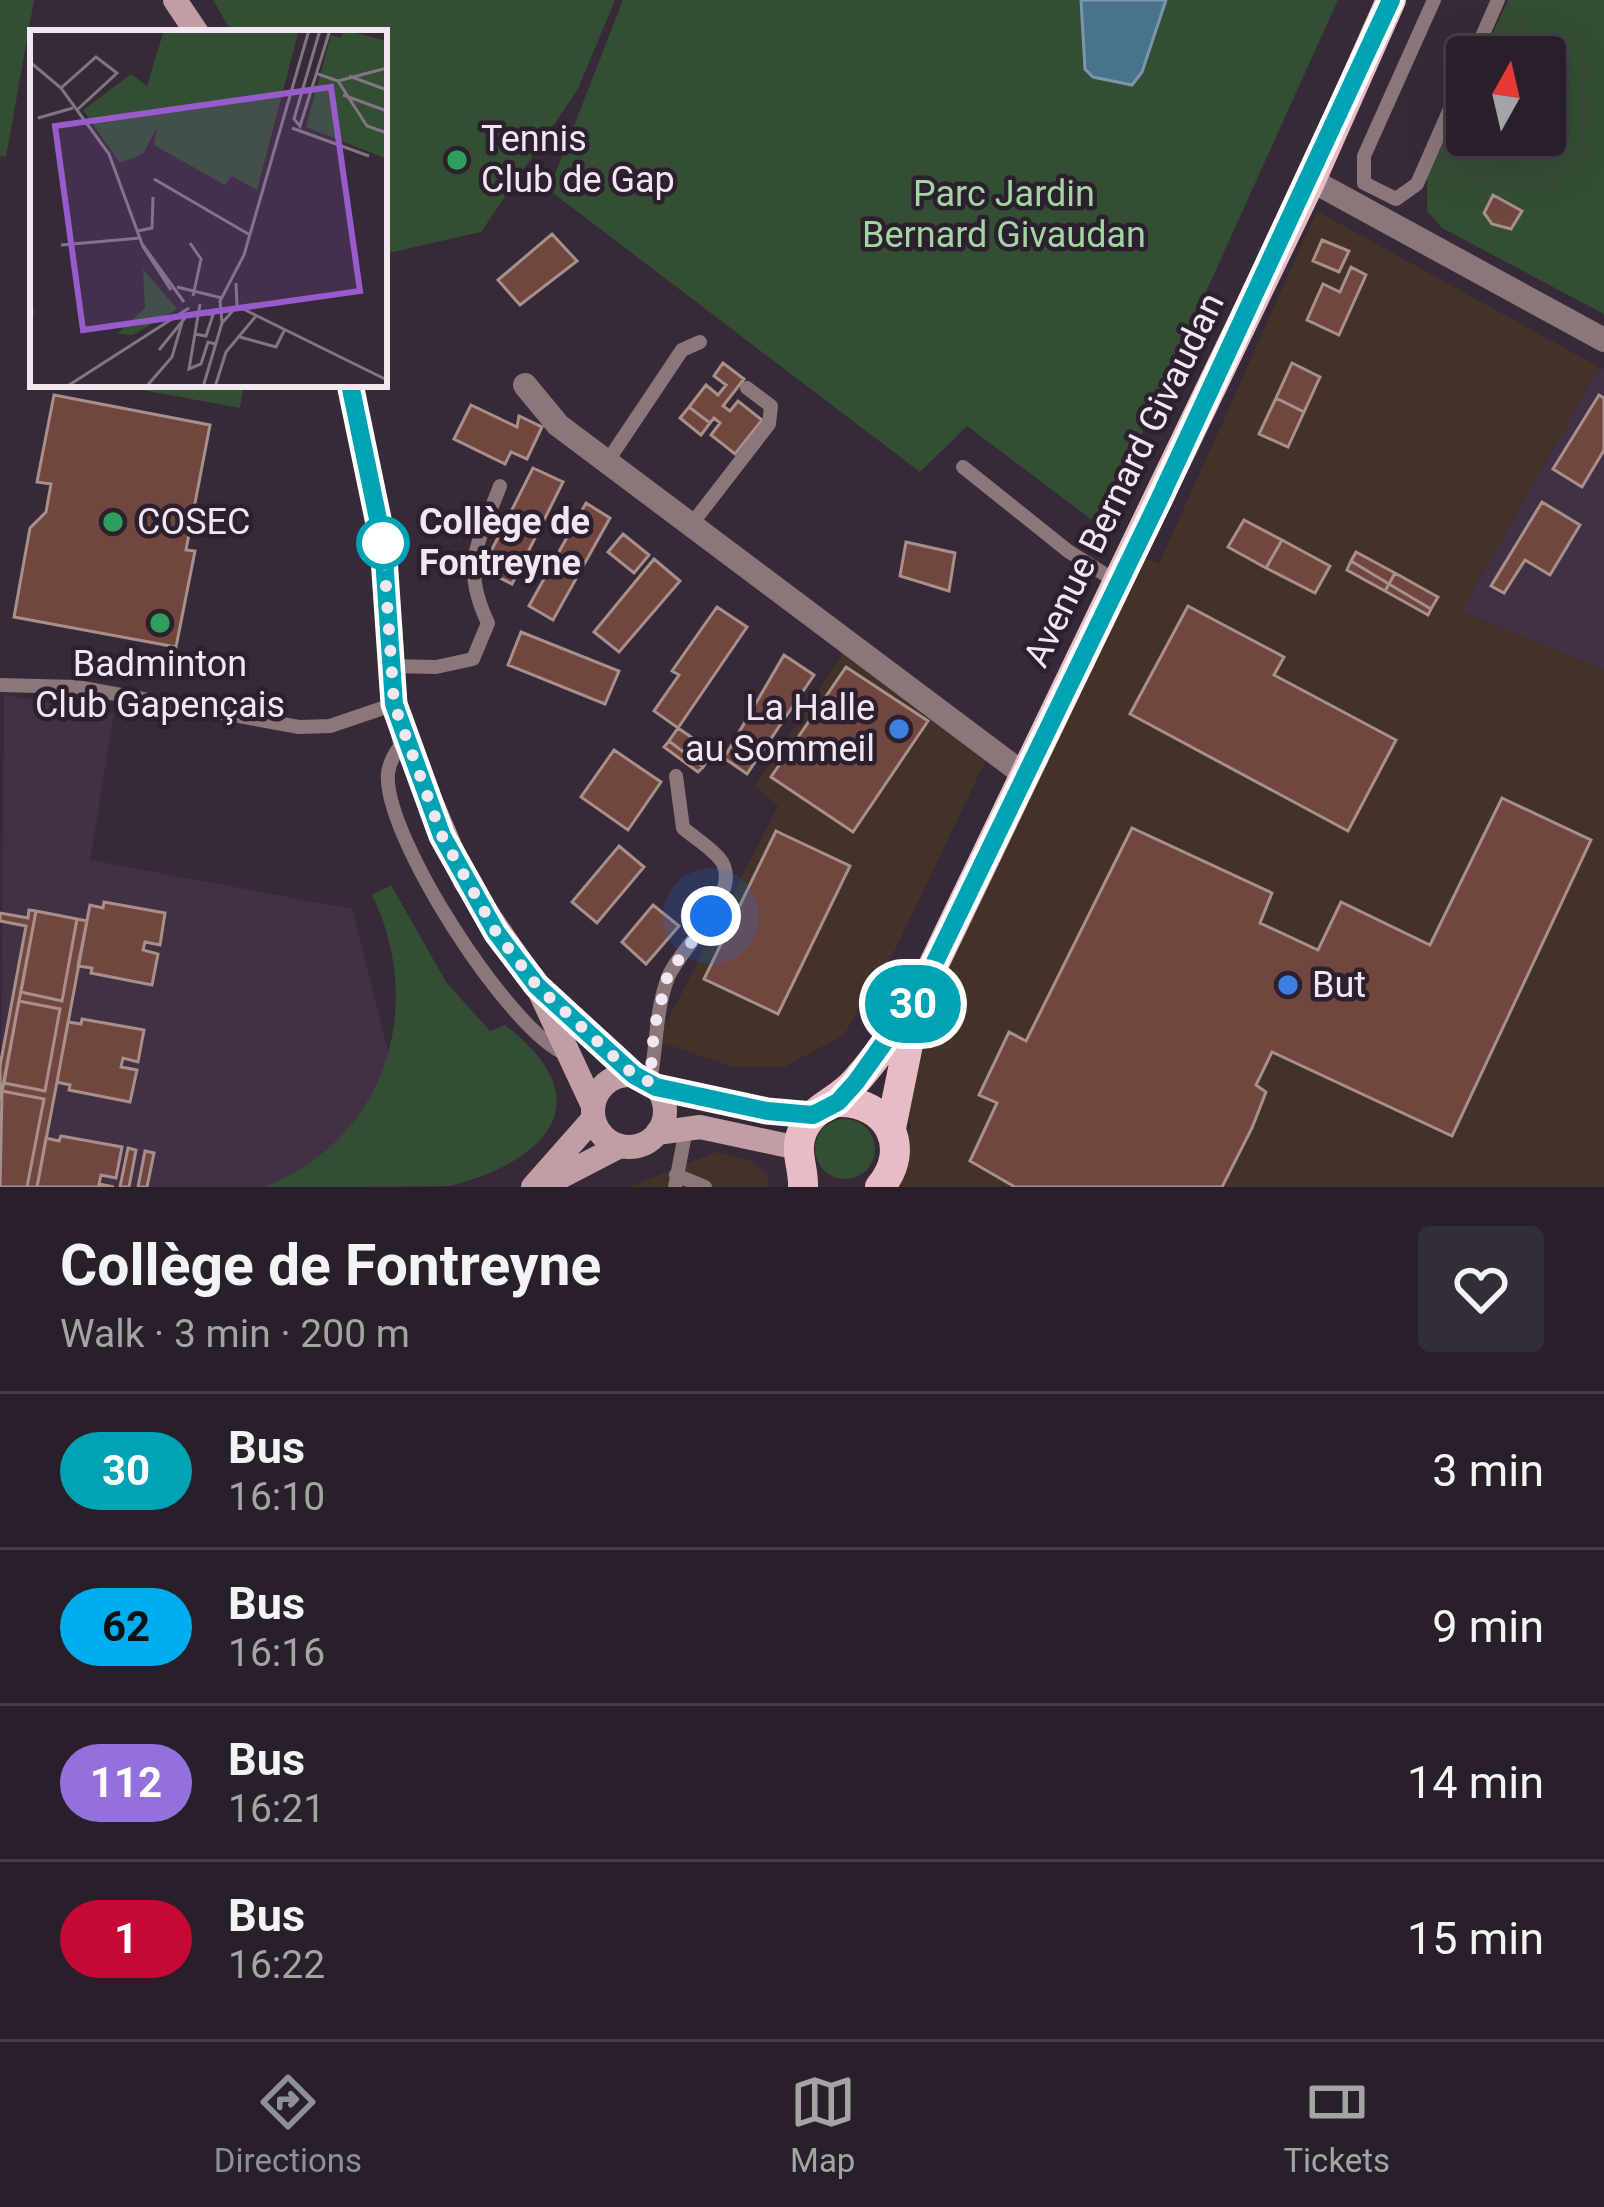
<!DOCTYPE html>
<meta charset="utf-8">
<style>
:root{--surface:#281f2a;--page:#342c36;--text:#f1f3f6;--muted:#a5a2a8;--line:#443d47;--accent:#8c9099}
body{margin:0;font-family:Roboto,sans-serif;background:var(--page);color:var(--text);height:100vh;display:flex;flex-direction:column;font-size:45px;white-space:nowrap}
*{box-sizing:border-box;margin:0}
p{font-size:39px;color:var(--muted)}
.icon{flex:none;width:66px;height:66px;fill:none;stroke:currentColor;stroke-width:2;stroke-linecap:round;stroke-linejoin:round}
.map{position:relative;height:1187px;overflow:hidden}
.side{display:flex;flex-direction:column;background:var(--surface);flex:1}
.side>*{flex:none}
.badge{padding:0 24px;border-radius:39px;font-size:42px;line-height:78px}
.needle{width:78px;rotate:8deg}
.tools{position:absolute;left:1446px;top:36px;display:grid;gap:24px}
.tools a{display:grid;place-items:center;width:120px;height:120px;border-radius:12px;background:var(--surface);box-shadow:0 12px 48px #0002,0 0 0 3px var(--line);font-size:60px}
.you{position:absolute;width:60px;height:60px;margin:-30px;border:9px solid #fff;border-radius:50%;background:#1a73e8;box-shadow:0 0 0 18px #1a73e833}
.map>.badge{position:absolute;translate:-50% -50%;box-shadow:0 0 0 6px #fff}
.round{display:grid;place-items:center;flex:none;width:126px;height:126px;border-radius:12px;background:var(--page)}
.overview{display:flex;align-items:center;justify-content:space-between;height:204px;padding:0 60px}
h1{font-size:57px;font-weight:700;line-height:90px}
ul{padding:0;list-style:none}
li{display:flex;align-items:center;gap:36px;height:156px;padding:0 60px;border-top:3px solid var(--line)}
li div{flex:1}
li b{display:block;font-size:45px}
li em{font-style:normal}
li .badge{min-width:132px;font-weight:700;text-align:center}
.dock{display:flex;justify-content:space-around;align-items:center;height:168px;border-top:3px solid var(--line);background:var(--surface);font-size:33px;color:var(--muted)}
.dock a{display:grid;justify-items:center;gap:6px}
.dock .selected{color:var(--accent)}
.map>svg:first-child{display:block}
</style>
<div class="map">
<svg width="1604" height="1187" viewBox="0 0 1604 1187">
<rect width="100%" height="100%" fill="#362938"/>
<path fill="#423227" d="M1317 211 1599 367 1463 610 1604 670V1187H884L911 1127 906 1110 943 974 1142 556 1159 564Z
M844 652 987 758 895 950 844 1035 784 1067H733L657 1041 778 806 755 786Z
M716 1152 751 1161 767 1173 770 1187H629Z"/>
<path fill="#423145" d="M1599 367 1604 369V670L1462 611Z
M4 695 114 714 90 860 352 909 418 1172 389 1187H0Z"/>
<path fill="#344e34" d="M0 0H34L6 157 0 156Z
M213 0H615L578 89 481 232 384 254V33H232Z
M623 0H1338L1100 526 967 426 920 472 549 190Z
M1508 0H1604V314L1442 228 1427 211V178L1467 91V135H1545V57H1482Z
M109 384H244L240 408Z
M391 885 446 982 490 1031 505 1025C604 1101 547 1161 450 1186 411 1187 310 1187 264 1187 385 1141 427 1008 372 895Z
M815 1149a30 30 0 1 1 60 0a30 30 0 1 1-60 0Z"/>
<path fill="#47738c" stroke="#7a96aa" stroke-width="3" d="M1081 0H1166L1142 72 1132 85 1093 77 1085 69Z"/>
<path fill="#71463f" stroke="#a98f8a" stroke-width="3" d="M1493 195 1522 211 1511 229 1492 224 1484 213Z
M552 234 577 261 520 305 498 280Z
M1322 240 1349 251 1339 272 1313 261Z
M1351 267 1366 275 1339 335 1307 320 1323 284 1340 292Z
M723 363 744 379 723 406 730 411 738 401 762 420 735 454 711 435 720 423 714 418 710 423 689 407 706 385 718 395 726 385 714 376Z
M1292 363 1320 377 1304 412 1276 398Z
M54 395 210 425 186 550 195 551 176 647 14 617 30 528 46 512 51 484 37 482Z
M1599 395 1604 398V450L1582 487 1553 469Z
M1276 398 1304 412 1288 447 1259 434Z
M471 405 517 427 519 416 542 427 527 459 511 452 505 464 454 439Z
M689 407 710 423 701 435 680 418Z
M533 468 563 482 512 584 482 569Z
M1542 502 1580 525 1550 575 1525 560 1504 593 1491 586Z
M586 503 610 518 553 620 529 606Z
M1244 520 1282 540 1266 568 1228 547Z
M623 534 649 555 634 573 608 552Z
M1282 540 1330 566 1315 593 1266 568Z
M906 542 955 553 949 591 900 576Z
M1356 552 1395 573 1389 584 1351 561Z
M654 559 680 581 619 652 594 632Z
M1351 561 1389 584 1385 591 1347 570Z
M1395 573 1438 597 1431 609 1389 584Z
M1389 584 1431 609 1428 615 1385 591Z
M1188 606 1284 657 1274 675 1396 740 1348 831 1130 714Z
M717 607 747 627 678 728 654 711 679 675 672 671Z
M521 632 619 671 605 704 508 665Z
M784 655 814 675 747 774 724 758Z
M846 667 928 721 853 832 771 777Z
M678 728 713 752 703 767 669 741Z
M669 741 703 767 698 772 664 747Z
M614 750 661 782 628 830 581 797Z
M1502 798 1591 840 1452 1136 1272 1052 1256 1085 1266 1092 1252 1128 1222 1187H1015L970 1161 997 1103 979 1095 1009 1032 1026 1041 1132 828 1272 893 1260 923 1318 950 1341 902 1430 945Z
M776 831 850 866 778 1014 704 979Z
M619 846 644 867 597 923 572 902Z
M104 902 165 913 160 945 145 942 143 950 158 954 152 985 91 973 92 968 78 966 90 905 103 908Z
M653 905 679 926 646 964 622 942Z
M29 910 36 911 0 1101V1066L26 926 0 921V913L28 918Z
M36 911 77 919 62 1001 21 992Z
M77 919 87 921 57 1082 37 1187H27L44 1099 2 1091 4 1083 45 1091 60 1009 19 1001 21 992 62 1001Z
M19 1001 60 1009 45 1091 4 1083Z
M82 1019 144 1030 138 1062 123 1058 121 1067 137 1070 130 1102 69 1090 70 1085 57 1082 68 1022 81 1024Z
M2 1091 44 1099 27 1187H0Z
M61 1136 122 1147 116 1178 101 1175 99 1184 114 1187H37L46 1138 59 1141Z
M128 1148 136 1150 129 1187H120Z
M145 1151 154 1153 147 1187H138Z"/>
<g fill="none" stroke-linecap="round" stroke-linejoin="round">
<path stroke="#8b767a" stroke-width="14" d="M1434 0 1364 156V183L1396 199 1417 184 1467 70
M1473 57 1498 0
M607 462 682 350 700 342
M963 467 1068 551 1117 582
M691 525 769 424 771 406 747 388
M391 666 436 667 473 659 488 623C460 565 479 542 500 486
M0 685 77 687 299 727 330 726 395 704
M405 741C396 750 390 760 388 773 382 834 510 1032 566 1054
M650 1081C657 1047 655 1014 667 980 677 949 748 891 719 858 710 847 695 838 683 828L676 776
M676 1175 705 1187
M675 1187 686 1129"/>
<path stroke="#8b767a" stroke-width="24" d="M1311 180 1604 340
M525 385 558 425 1026 776"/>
<path stroke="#c09ea4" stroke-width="24" d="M175 0 197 33
M350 384 383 543 395 704 405 741 465 881 537 986 593 1106
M552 999 634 1075
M593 1111a36 36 0 1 1 72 0a36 36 0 1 1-72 0Z
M656 1087 767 1111 813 1115
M657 1133 700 1127 798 1148
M543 1186 620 1146
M533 1187 593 1119"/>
<path stroke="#e9bcc5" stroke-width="30" d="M837 1102C888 1100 913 1148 880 1187
M891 1128 913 1020
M803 1187C804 1168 794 1152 802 1132 811 1108 839 1101 855 1082 880 1054 901 1023 921 991L1311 180 1391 0"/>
</g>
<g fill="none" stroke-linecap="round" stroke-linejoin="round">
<defs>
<path id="line" d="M350 384 383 543 394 704 442 836 496 932 537 986 634 1075 656 1087 767 1111 813 1115 838 1102 856 1082 921 991 1158 502 1391 0"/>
</defs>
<use href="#line" stroke="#fff" stroke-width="27"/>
<use href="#line" stroke="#00a3b4" stroke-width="18"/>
<path stroke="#f0e7f1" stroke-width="12" stroke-dasharray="0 21.6" d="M383 543 394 704 442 836 496 932 537 986 634 1075 650 1082 654 1029 668 974 711 916"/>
</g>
<g fill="#2e9e5b" stroke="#2c1f2e" stroke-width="4.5">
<circle cx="457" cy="160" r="12"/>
<circle cx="113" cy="522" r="12"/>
<circle cx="160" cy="623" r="12"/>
</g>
<circle fill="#fff" stroke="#00a3b4" stroke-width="6" cx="383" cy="543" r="24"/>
<g fill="#3f7fe0" stroke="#2c1f2e" stroke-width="4.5">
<circle cx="899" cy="729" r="12"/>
<circle cx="1288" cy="985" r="12"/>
</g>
<g text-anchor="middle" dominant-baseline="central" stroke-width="9" stroke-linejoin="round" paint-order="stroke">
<g font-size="36" fill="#f0e7f1" stroke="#2c1f2e" text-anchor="start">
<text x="481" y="139">Tennis<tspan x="481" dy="41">Club de Gap</tspan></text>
<text x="137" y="522">COSEC</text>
<text x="160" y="664" text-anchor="middle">Badminton<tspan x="160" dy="41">Club Gapençais</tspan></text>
<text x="875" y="708" text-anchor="end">La Halle<tspan x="875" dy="41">au Sommeil</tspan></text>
<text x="1312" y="985">But</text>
</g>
<g font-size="36" fill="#a1d6a0" stroke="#2c1f2e">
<text x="1004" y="194">Parc Jardin<tspan x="1004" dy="41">Bernard Givaudan</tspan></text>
</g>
<g font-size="36" fill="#f0e7f1" stroke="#2c1f2e">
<text transform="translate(1124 480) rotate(-64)">Avenue Bernard Givaudan</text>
</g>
<g font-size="36" font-weight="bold" fill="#f0e7f1" stroke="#2c1f2e" text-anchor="start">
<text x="419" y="522">Collège de<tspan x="419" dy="41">Fontreyne</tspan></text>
</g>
</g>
<g transform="translate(30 30)">
<rect width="357" height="357" fill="#362938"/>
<path d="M134 0H269L227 160 202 146 195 155 124 115 127 97 113 124 90 133 53 80 101 44 117 56ZM314 0 357 11V129L276 97 301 5 311 8ZM113 239 147 279 103 305 87 304 115 278Z" fill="#344e34"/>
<path fill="none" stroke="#807582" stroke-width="3" d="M290 0 264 89 270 96 300 0M0 32 31 58 79 124 112 214 154 272M285 43 308 51 337 96 357 103M319 46 357 60M308 51 357 38M31 58 66 27 87 43 48 79M313 65 357 81M8 88 43 78M262 98 339 126M124 149 220 205M108 201 122 198 123 167M160 213 171 229 163 266M31 215 110 208M112 215 141 260M147 257 192 268M170 274 159 339 171 334 178 312 185 314M207 276 357 350M192 293 190 271 214 225 279 0M165 304 176 306 183 285 170 282M210 307 246 317 255 299M129 320 155 288M0 321 2 279M36 357 159 278M116 357 142 327 153 289M173 357 192 293 207 276 206 253M185 357 196 322 226 286"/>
<path fill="#985bcc" fill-opacity="0.15" stroke="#985bcc" stroke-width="6" d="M301 57 330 261 53 300 25 96Z"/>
<rect width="357" height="357" fill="none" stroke="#f0e7f1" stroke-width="6"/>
</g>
</svg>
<div class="tools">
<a><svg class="needle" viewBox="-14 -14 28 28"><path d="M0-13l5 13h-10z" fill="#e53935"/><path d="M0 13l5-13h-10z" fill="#a5a2a8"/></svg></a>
</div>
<div class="you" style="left:711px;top:916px"></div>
<b class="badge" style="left:913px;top:1004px;background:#00a3b4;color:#fff">30</b>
</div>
<section class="side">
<div class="overview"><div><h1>Collège de Fontreyne</h1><p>Walk · 3 min · 200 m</p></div><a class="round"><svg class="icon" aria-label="heart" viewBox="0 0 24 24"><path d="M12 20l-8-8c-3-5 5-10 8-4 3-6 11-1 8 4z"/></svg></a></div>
<ul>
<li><span class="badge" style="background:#00a3b4;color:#fff">30</span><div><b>Bus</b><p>16:10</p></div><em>3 min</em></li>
<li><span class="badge" style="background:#00aeef;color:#111">62</span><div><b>Bus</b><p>16:16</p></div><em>9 min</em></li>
<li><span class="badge" style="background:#9370db;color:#fff">112</span><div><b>Bus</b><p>16:21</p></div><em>14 min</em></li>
<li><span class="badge" style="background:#c60835;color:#fff">1</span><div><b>Bus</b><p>16:22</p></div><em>15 min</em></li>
</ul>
</section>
<nav class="dock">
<a class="selected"><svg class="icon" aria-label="directions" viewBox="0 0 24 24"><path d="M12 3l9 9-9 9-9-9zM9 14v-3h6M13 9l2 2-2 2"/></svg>Directions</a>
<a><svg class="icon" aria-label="map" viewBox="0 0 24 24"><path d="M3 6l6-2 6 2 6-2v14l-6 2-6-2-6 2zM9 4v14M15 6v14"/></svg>Map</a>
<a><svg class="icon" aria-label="tickets" viewBox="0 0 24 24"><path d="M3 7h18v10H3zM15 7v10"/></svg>Tickets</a>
</nav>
